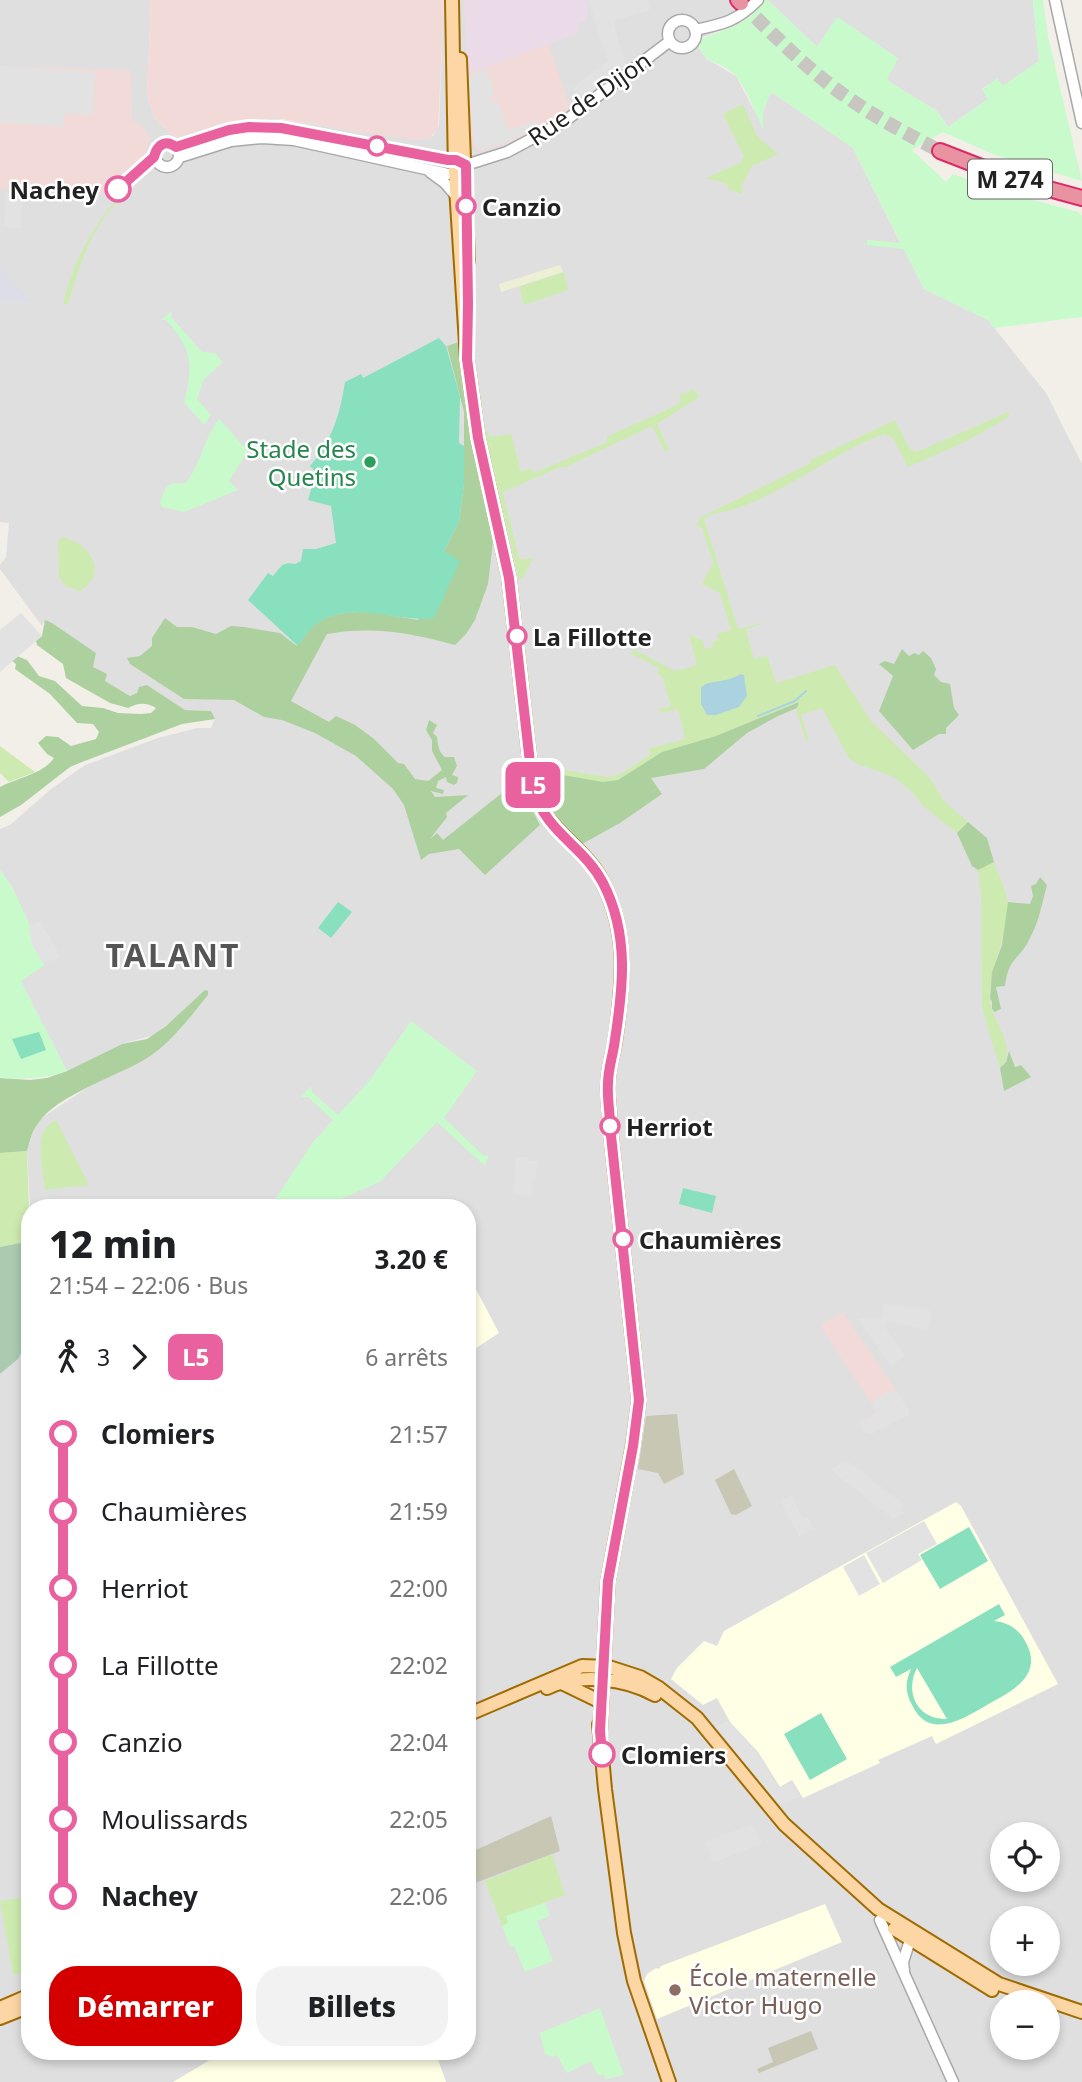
<!DOCTYPE html>
<html lang="fr">
<meta charset="utf-8">
<style>
:root{--surface:#fff;--page:#f2f2f2;--text:#202124;--muted:#757577;--accent:#d40000}
body{margin:0;font-family:"Noto Sans",sans-serif;background:var(--page);color:var(--text);height:100vh;display:flex;flex-direction:column;font-size:26px;white-space:nowrap}
*{box-sizing:border-box;margin:0}
p{font-size:23px;color:var(--muted)}
.icon{flex:none;width:38px;height:38px;fill:none;stroke:currentColor;stroke-width:2;stroke-linecap:round;stroke-linejoin:round}
.map{position:relative;flex:1;overflow:hidden}
.details{position:absolute;left:21px;top:1199px;width:455px;height:861px;display:flex;flex-direction:column;background:var(--surface);border-radius:28px;box-shadow:0 4px 10px #0003}
.details>*{flex:none}
.badge{padding:0 14px;border-radius:10px;font-size:24px;line-height:46px}
.tools{position:absolute;left:990px;top:1822px;display:grid;gap:14px}
.tools a{display:grid;place-items:center;width:70px;height:70px;border-radius:50%;background:var(--surface);box-shadow:0 4px 10px #0003;font-size:35px}
.map>.badge{position:absolute;translate:-50% -50%;box-shadow:0 0 0 4px #fff}
.legs{display:flex;align-items:center;gap:10px;height:77px;padding:0 28px;font-size:23px}
.legs p{margin-inline-start:auto}
.head{display:flex;align-items:center;justify-content:space-between;height:119px;padding:0 28px}
h1{font-size:38px;font-weight:800;line-height:52px}
.action{display:flex;gap:14px;margin-top:auto;padding:14px 28px}
.action a{flex:1;height:80px;border-radius:28px;background:var(--accent);color:#fff;font-size:28px;font-weight:800;line-height:80px;text-align:center}
.action a+a{background:var(--page);color:var(--text)}
ul{padding:0 28px;list-style:none}
li{display:flex;align-items:center;gap:24px;height:77px;font-size:26px}
li i{display:grid;place-items:center;width:10px;height:100%;margin:0 9px;background:currentColor}
li i::after{content:'';width:18px;height:18px;margin:-9px;border:5px solid;border-radius:50%;background:var(--surface)}
li p{margin-inline-start:auto}
li:first-child i{background:linear-gradient(#0000 50%,currentColor 0)}
li:last-child i{background:linear-gradient(currentColor 50%,#0000 0)}
.map>svg:first-child{display:block}
</style>
<div class="map">
<svg width="1082" height="2082" viewBox="0 0 1082 2082">
<rect width="100%" height="100%" fill="#f2efe9"/>
<path fill="#e0dfdf" fill-rule="evenodd" d="M0 0H151L147 95 154 117 174 137H180L202 129 239 120 269 118 419 140 433 136 439 125 444 0H734L750 16 736 25 703 37 699 43V48L707 59 736 76 763 127V112L770 94 773 93 853 148 901 244 867 240 904 249 924 289 988 320 1046 393 1082 464V2082H0V1374L18 1359 30 1336V2051H467V1208L30 1207 27 1151 34 1128 40 1119 93 1084 143 1060 158 1050 178 1032 208 995V992L154 1035 122 1044 67 1071 20 980 44 965 12 887 0 870V829L10 825 51 789 85 765 158 738 197 728H211L215 719 211 711 185 710 137 693 130 696 104 681 93 667 43 622 42 626 0 569V565L6 557 9 523 0 522ZM1003 1834H1048V1880H1003ZM1003 1918H1048V1964H1003ZM1003 2002H1048V2048H1003Z
M764 0H1033L1039 61 1003 86 997 79 982 89 988 99 948 127 937 111 886 80 897 58 838 18 817 47 769 1Z"/>
<path fill="#f2dad9" d="M151 0H444L438 128 430 138 419 140 364 133 282 119H255L220 124 180 137H174L154 117 147 95Z
M548 43 570 108 531 133 507 143 483 151 477 150 472 144 467 74Z
M0 66 131 70 132 120 143 127 150 138 145 157 134 166 131 165 101 195 0 189Z
M843 1312 909 1410 908 1415 871 1434 866 1433 859 1422 877 1412 820 1325Z"/>
<path fill="#ebdbe8" d="M464 0H586L589 5 585 22 579 21 576 34 467 74Z"/>
<path fill="#ffffe5" d="M467 1272 499 1333 467 1354Z
M956 1502 961 1506 1058 1684 936 1744 932 1736 878 1760 880 1763 803 1798 792 1780 780 1787 758 1752 730 1722 717 1698 703 1705 671 1679 677 1668 704 1641 717 1646 724 1631Z
M825 1904 842 1942 657 2019 644 1981 647 1974 656 1968 659 1969 661 1966Z
M225 2051H435L446 2082H173Z"/>
<path fill="#c7c7b4" d="M677 1414 684 1474 664 1484 658 1473 638 1469 646 1416Z
M734 1469 752 1506 736 1515 731 1514 715 1480Z
M551 1816 560 1851 467 1886V1854Z
M811 2031 818 2049 759 2073 757 2069 773 2062 768 2048Z"/>
<path fill="#eef0d5" d="M560 265 563 272 501 292 499 284Z"/>
<path fill="#cdebb0" d="M743 104 757 136 778 154 752 166 741 187 743 192 740 194 727 188 728 184 706 178 740 163 744 157 723 114Z
M148 167 150 170C135 186 117 200 104 218 86 244 76 275 68 305L63 303C77 246 105 207 148 167Z
M564 272 568 290 524 305 519 287Z
M692 390 696 391 699 397 657 424 669 450 665 452 652 426 566 467H560L503 492 519 559 533 558 523 578 519 580 483 424 490 437 511 434 521 472 531 468 533 473 608 442 606 437 675 406 681 401 679 396Z
M1008 412 1010 416 967 441 908 467 892 437 884 434C822 457 774 505 708 515V518L704 519 738 629 766 622 746 630 754 659 767 656 776 683 835 665 871 721 930 778 943 800 968 822 957 833 923 806 913 793 894 777 855 763 848 757 822 708 801 715 809 740 806 741 797 713 798 702 716 736 662 752 618 780 603 782 540 771V766L607 777 619 775 651 754 648 749 685 739 678 709 660 713 659 709 671 706 662 676 657 674 659 668 630 653 633 649 675 671 697 665 689 634 703 641 705 649 713 647 712 642 719 640 717 634 731 630 720 593 702 584 713 563 702 528 696 525 701 517 811 463V460L895 420 910 449 917 452Z
M66 538C93 546 108 575 79 592L76 589 66 587 59 577 58 539Z
M0 746 35 772 9 782 0 773Z
M994 862C998 875 1007 891 1008 904 1009 938 982 979 992 1009 998 1028 1017 1051 1000 1068L982 1008 981 895 978 870Z
M56 1120 89 1185 45 1190C43 1169 31 1131 56 1120Z
M27 1151 30 1241 0 1247V1153Z
M552 1854 565 1895 507 1916 508 1923 502 1926 485 1881Z
M30 1896V1971L13 1975 0 1901Z"/>
<path fill="#add19e" d="M459 342 493 542 488 584 475 620 466 634 455 645C411 633 372 626 327 634L291 701 329 722 336 716 355 725 373 738 398 763 404 764 415 779 428 781 442 770 432 751V740L426 730 429 720 437 725 433 733 437 737C438 744 438 752 445 757H454L457 766 452 775 458 777 457 783 454 785 447 782 446 777 438 781 436 788 444 790 443 794 431 791 435 797 468 795 446 813 447 817 430 839 437 833 443 840 513 784 522 781 526 785 529 804 540 825 485 875 459 849 429 854 421 860 404 805 393 789 356 756 315 733 282 720 264 717 234 700 184 699 130 664 127 658 140 656 152 646V638L165 618 177 627H192L216 634 231 626 244 627 280 633 297 646C303 639 309 629 316 624 345 603 385 615 418 620L444 551 459 522 464 484V412L447 346Z
M45 620 52 623 96 653 93 667 107 674 105 681 130 696 137 693 139 687 147 685 185 710 211 711 215 719 182 724 82 762 70 767 21 805 0 817V787C17 778 43 774 54 758L47 754 38 743 46 736 58 737 71 746 96 739 99 732 93 724 77 723 50 694 15 669 16 664 12 661 17 656 27 660 39 676 55 681 82 706 103 708 118 713 141 714 151 713 156 708C146 702 138 703 128 708L110 703 66 678 63 664 37 645 36 641 42 636Z
M902 649 909 656 914 653 919 655 923 651 931 658 936 669 934 675 941 682 950 684 954 708 959 715 946 728V734H939L913 750 879 711 893 676 879 664 885 661 894 664Z
M799 702 797 708 778 716 747 733 704 769 651 778 662 794 620 823 582 844C560 823 543 803 540 771L603 782 618 780 662 752 716 736Z
M968 822 987 838 994 862 978 870 972 866 957 833Z
M1040 877 1047 885C1042 903 1039 922 1030 938 1019 961 1009 956 1005 986L996 987 1001 1009 995 1012 992 1009V1001L990 999 992 972 1002 945 1008 902 1030 904 1033 896 1031 886 1036 884Z
M205 990 208 991V995C189 1018 171 1044 144 1060 116 1076 57 1096 39 1122 32 1130 30 1141 27 1151L0 1153V1078L30 1080 47 1078 67 1071 122 1044 147 1039 166 1026Z
M1009 1051 1015 1067 1021 1065 1031 1077 1004 1091 1000 1068 1006 1062Z"/>
<path fill="#aacbaf" d="M30 1241 29 1339 18 1359 0 1374V1247Z"/>
<path fill="#c8facc" d="M764 0 769 1 817 47 837 17 898 58 887 80 937 111 948 127 988 99 982 90 997 78 1003 86 1039 61 1033 0H1043L1048 36 1082 181 995 155 943 132 912 150 946 182 953 174 1008 193 1078 212 1082 216V317L994 328 988 320 924 289 904 249 867 245V240L901 243 853 148 773 93 770 94 763 111V130C755 112 747 89 735 75 723 61 701 65 699 43L701 39 739 24 752 15Z
M172 311 171 317 202 352 215 353 223 362 204 379 197 399 211 415 204 425 184 402C194 365 192 348 166 320H161Z
M219 419 248 451 229 481 238 490 184 512 162 507 160 502C168 484 165 483 185 483 197 474 205 436 219 419Z
M0 870 12 887 30 925 32 945 45 965 21 981 67 1071C44 1079 24 1079 0 1078Z
M411 1021 477 1071 444 1118 484 1156 489 1155 485 1166 437 1122 380 1182 322 1207H281L276 1198 313 1142 333 1120 308 1097H301L311 1086 312 1092 338 1115 370 1080Z
M545 1903 550 1916 537 1921 553 1961 525 1972 514 1946 510 1947 502 1926 508 1923 506 1916Z
M600 2008 624 2075 606 2079 603 2074 598 2076 591 2061 567 2073 557 2055 552 2057 545 2054 540 2033Z"/>
<path fill="#88e0be" fill-rule="evenodd" d="M439 338 446 346 460 397 459 443 464 446V484L459 522 444 551 460 561 434 618C395 623 350 598 315 625 309 630 303 639 298 646L248 600 268 573 273 576C281 566 283 561 295 564L301 561 303 549H316L336 543 331 506 308 500 316 472 310 466C332 441 340 414 345 382L361 374 363 378Z
M338 902 352 912 331 938 318 928Z
M39 1032 46 1050 21 1059 12 1039Z
M683 1188 716 1196 712 1213 679 1204Z
M969 1527 988 1561 940 1589 920 1555Z
M999 1604 1005 1615 994 1621C1007 1622 1019 1629 1025 1641 1045 1675 1011 1692 987 1705 963 1719 929 1741 912 1705 905 1692 905 1682 911 1669L896 1677 890 1667ZM917 1668 947 1719C918 1720 904 1693 917 1668Z
M821 1713 847 1759 810 1780 784 1734Z"/>
<path fill="#e2e2e2" d="M588 0H647L650 10 613 21 626 66 578 102 573 88 608 61Z
M0 66 95 72 93 115 64 113 63 127 0 122Z
M486 69 495 94 489 97 491 103 498 101 508 130 537 120 539 127 509 141 482 150 474 145 468 76Z
M6 192 23 193 21 228 4 227Z
M21 613 42 636 0 672V630Z
M40 922 60 955 56 959 43 963 32 945 29 928 30 925Z
M522 1157H528V1161H537L536 1180H533L531 1196 513 1194 516 1158Z
M883 1303 932 1311 927 1330 901 1324 889 1323 884 1326 905 1356 891 1366 858 1319 882 1318Z
M888 1391 897 1392 909 1410 908 1415 871 1434 866 1433 859 1422 877 1413 871 1403Z
M846 1460 905 1505 901 1509 904 1513 893 1519 831 1470Z
M791 1495 803 1518 807 1517 814 1529 800 1537 780 1501Z
M924 1521 937 1544 918 1554 922 1560 883 1583 866 1553Z
M864 1555 880 1584 859 1596 843 1567Z
M728 1721 757 1753 779 1789 791 1783 799 1797 777 1806 713 1728Z
M752 1824 763 1843 713 1863 705 1842Z"/>
<path fill="#dddde8" d="M0 266 8 275 31 302 0 301Z"/>
<path fill="#aad3df" d="M740 674 744 675 747 696 739 707 716 715H707L701 704V687C712 679 728 683 740 674Z"/>
<g fill="none" stroke-linecap="round" stroke-linejoin="round">
<path stroke="#aad3df" stroke-width="2" d="M758 716 795 701 806 691"/>
<path stroke="#c8c6c1" stroke-width="14" stroke-dasharray="14 7" stroke-linecap="butt" d="M741 3C768 29 795 57 824 80 860 109 899 130 940 151"/>
<defs>
<path id="minor" d="M1055 0 1082 123
M668 34a14 14 0 1 1 28 0a14 14 0 1 1-28 0Z
M695 30C724 24 737 21 758 0
M155 155a12 12 0 1 1 24 0a12 12 0 1 1-24 0Z
M176 147 229 130 249 127 281 128 460 162
M180 157 231 141 262 138 294 140 448 174 455 172 466 165 507 152 565 121 670 41
M430 172 445 183 456 196
M880 1920 953 2082
M904 1971 903 1962 910 1940"/>
<path id="major" d="M452 0 455 172 467 359 478 438 509 578 533 789C545 831 585 846 603 883 629 934 623 986 615 1041 613 1055 608 1069 608 1083 607 1097 610 1112 610 1126L639 1400 633 1445 608 1581 600 1731
M460 59 468 261
M562 1683 597 1700
M547 1688C579 1673 625 1678 655 1695
M467 1715 582 1666 609 1667 640 1677 659 1688 697 1718 784 1824 878 1909 999 1984 1082 2012
M599 1724 605 1789 624 1933 634 1981 669 2082
M894 1929 992 1990
M0 2008 30 1995
M0 2018 30 2006"/>
<path id="highway" d="M738 0 741 3
M940 151 1012 179 1082 198"/>
</defs>
<use href="#minor" stroke="#a9a9a9" stroke-width="13"/>
<use href="#major" stroke="#a06b00" stroke-width="16"/>
<use href="#highway" stroke="#dc2a67" stroke-width="18"/>
<use href="#minor" stroke="#fff" stroke-width="10"/>
<use href="#major" stroke="#fcd6a4" stroke-width="12"/>
<use href="#highway" stroke="#e892a2" stroke-width="14"/>
</g>
<g fill="none" stroke-linecap="round" stroke-linejoin="round">
<defs>
<path id="line-1" d="M118 189 154 157C157 145 165 139 176 147L229 130 249 127 281 128 448 160H456L466 165 468 304 467 359 478 438 509 578 533 789C546 833 584 846 603 883 630 935 623 990 614 1046 612 1058 608 1071 608 1083 607 1098 610 1112 610 1126L639 1400 633 1446 608 1581 600 1731 602 1754"/>
</defs>
<use href="#line-1" stroke="#fff" stroke-width="16"/>
<use href="#line-1" stroke="#ea619f" stroke-width="10"/>
</g>
<g fill="#fff" stroke="#ea619f" stroke-width="3.5">
<circle cx="377" cy="146" r="9"/>
<circle cx="118" cy="189" r="12"/>
<circle cx="466" cy="206" r="9"/>
<circle cx="517" cy="636" r="9"/>
<circle cx="610" cy="1126" r="9"/>
<circle cx="623" cy="1239" r="9"/>
<circle cx="602" cy="1754" r="12"/>
</g>
<circle fill="#2e9e5b" stroke="#fff" stroke-width="2.5" cx="370" cy="462" r="7"/>
<circle fill="#8d6e63" stroke="#fff" stroke-width="2.5" cx="675" cy="1990" r="7"/>
<g text-anchor="middle" dominant-baseline="central" stroke-width="5" stroke-linejoin="round" paint-order="stroke">
<rect fill="#fff" stroke="#646464" stroke-width="2" x="968" y="159.5" width="84" height="39" rx="5"/>
<g font-size="23" font-weight="bold" fill="#222">
<text x="1010" y="179">M 274</text>
</g>
<g font-size="24" fill="#222" stroke="#fff">
<text transform="translate(589 98) rotate(-35)">Rue de Dijon</text>
</g>
<g font-size="24" font-weight="bold" fill="#222" stroke="#fff" text-anchor="start">
<text x="99" y="189" text-anchor="end">Nachey</text>
<text x="482" y="206">Canzio</text>
<text x="533" y="636">La Fillotte</text>
<text x="626" y="1126">Herriot</text>
<text x="639" y="1239">Chaumières</text>
<text x="621" y="1754">Clomiers</text>
</g>
<g font-size="24" fill="#27864d" stroke="#fff" text-anchor="end">
<text x="356" y="448">Stade des<tspan x="356" dy="28">Quetins</tspan></text>
</g>
<g font-size="24" fill="#785e54" stroke="#fff" text-anchor="start">
<text x="689" y="1976">École maternelle<tspan x="689" dy="28">Victor Hugo</tspan></text>
</g>
<g font-size="32" font-weight="bold" letter-spacing="2" fill="#555" stroke="#fff">
<text x="173" y="954">TALANT</text>
</g>
</g>
</svg>
<div class="tools">
<a><svg class="icon" aria-label="locate" viewBox="0 0 24 24"><circle cx="12" cy="12" r="6"/><path d="M12 2v4M12 18v4M2 12h4M18 12h4"/></svg></a>
<a>+</a>
<a>−</a>
</div>
<b class="badge" style="left:533px;top:785px;background:#ea619f;color:#fff">L5</b>
<section class="details">
<div class="head"><div><h1>12 min</h1><p>21:54 – 22:06 · Bus</p></div><b>3.20 €</b></div>
<div class="legs"><svg class="icon" aria-label="walk" viewBox="0 0 24 24"><circle cx="13" cy="4" r="2"/><path d="M13 8l-2 6 4 7M11 14l-3 7M7 12l3-4h3l4 4"/></svg>3<svg class="icon" aria-label="forward" viewBox="0 0 24 24"><path d="M9 5l7 7-7 7"/></svg><b class="badge" style="background:#ea619f;color:#fff">L5</b><p>6 arrêts</p></div>
<ul>
<li><i style="color:#ea619f"></i><b>Clomiers</b><p>21:57</p></li>
<li><i style="color:#ea619f"></i><span>Chaumières</span><p>21:59</p></li>
<li><i style="color:#ea619f"></i><span>Herriot</span><p>22:00</p></li>
<li><i style="color:#ea619f"></i><span>La Fillotte</span><p>22:02</p></li>
<li><i style="color:#ea619f"></i><span>Canzio</span><p>22:04</p></li>
<li><i style="color:#ea619f"></i><span>Moulissards</span><p>22:05</p></li>
<li><i style="color:#ea619f"></i><b>Nachey</b><p>22:06</p></li>
</ul>
<div class="action"><a>Démarrer</a><a>Billets</a></div>
</section>
</div>
